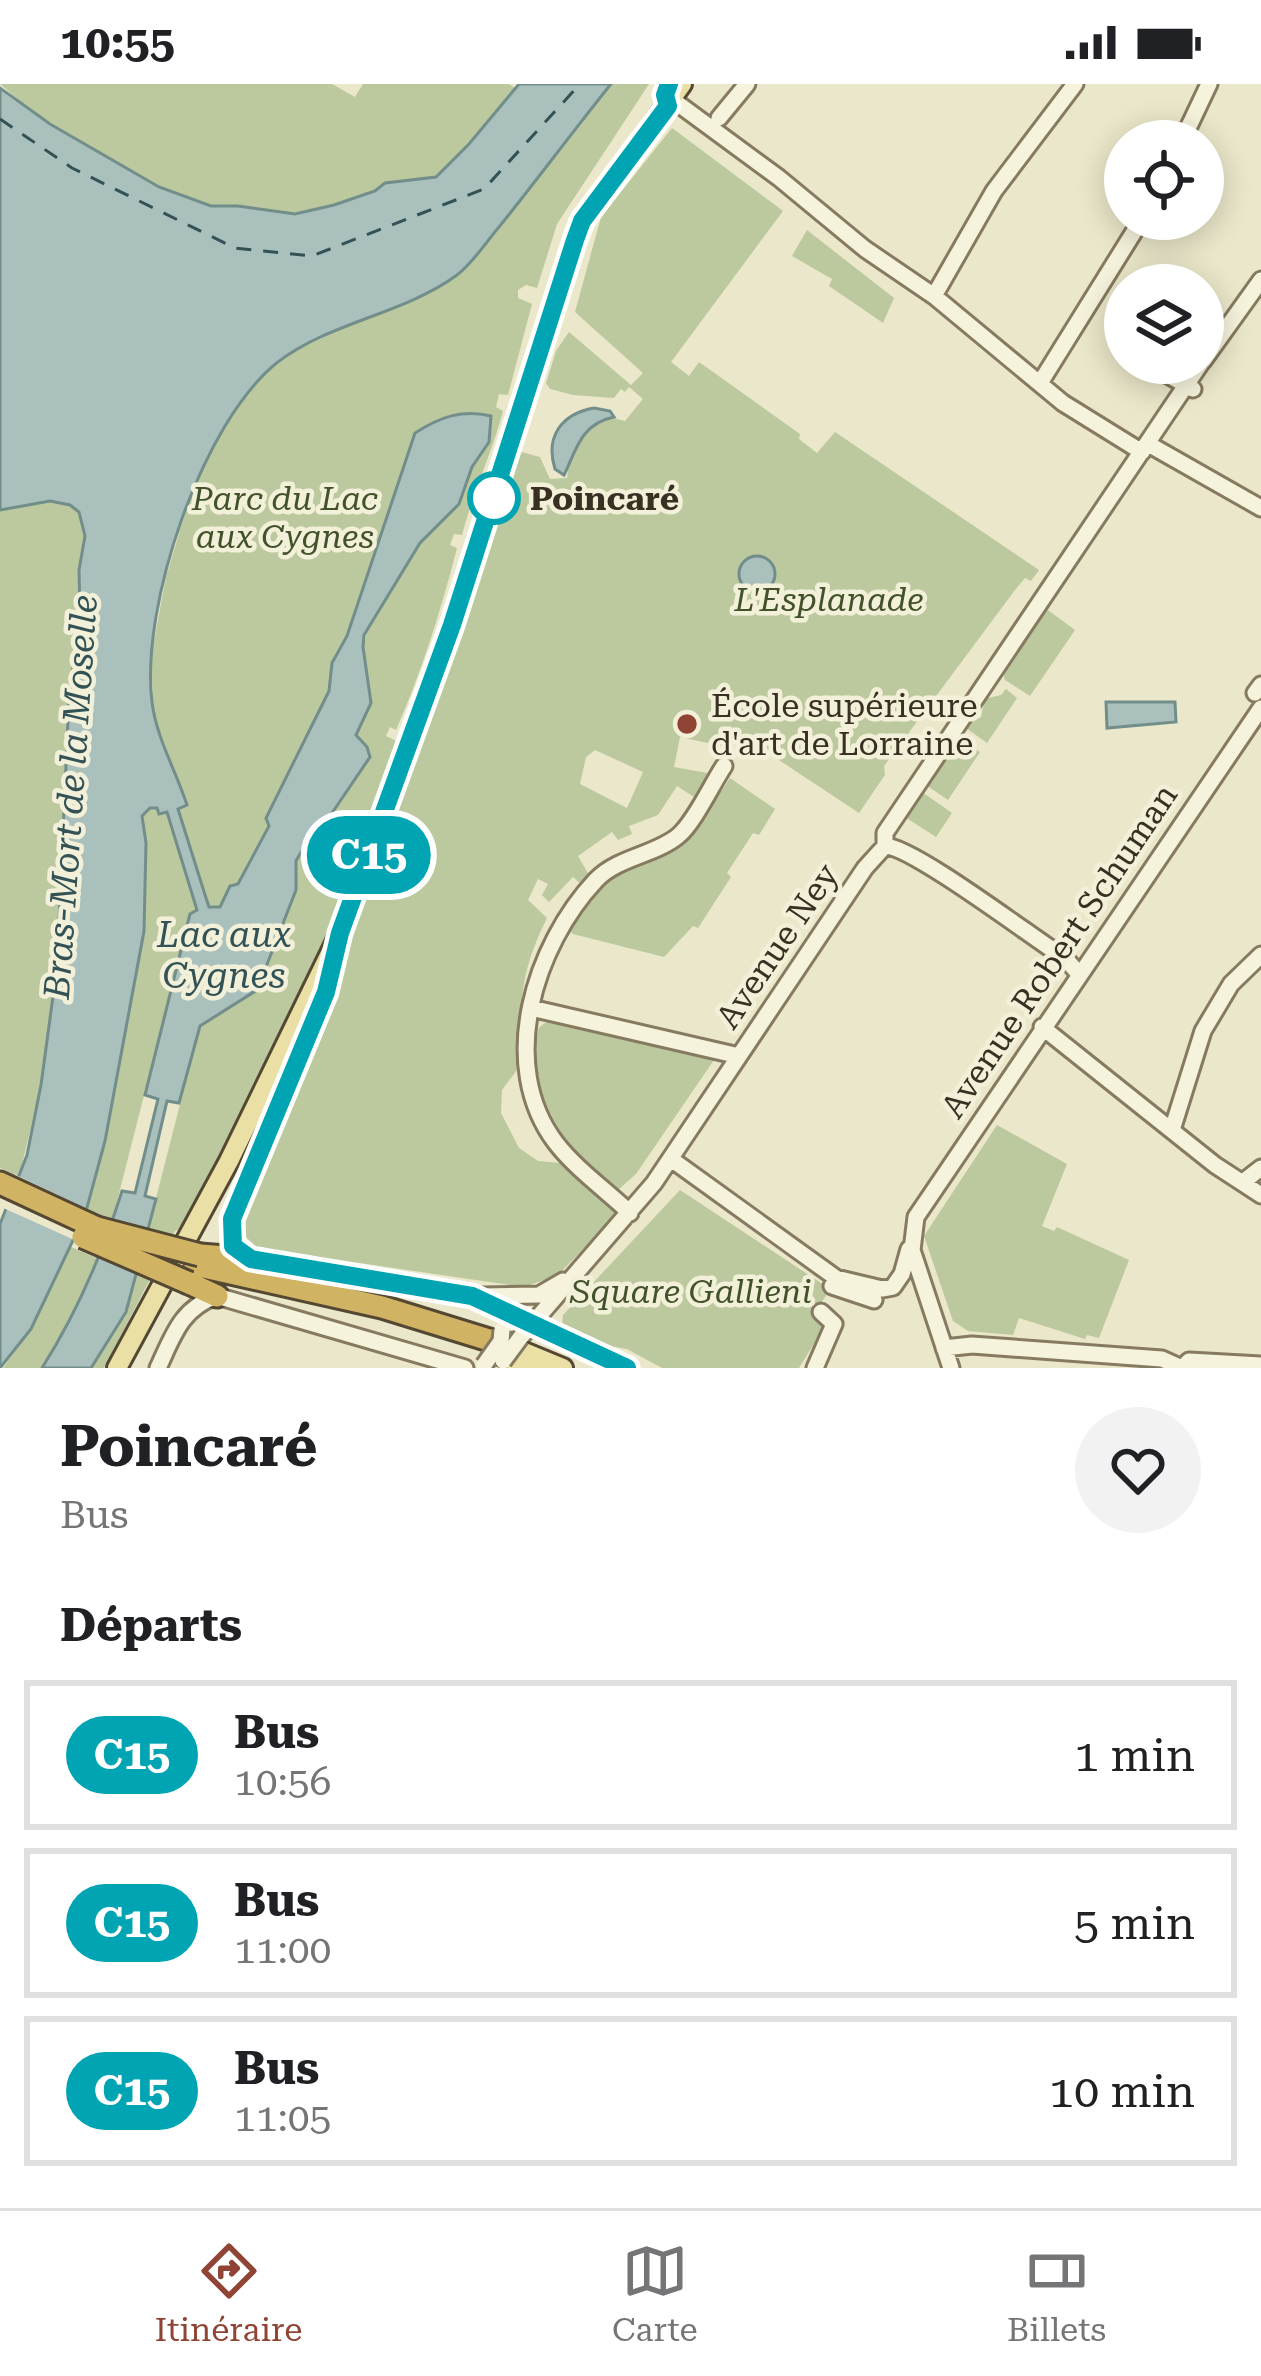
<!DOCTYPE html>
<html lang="fr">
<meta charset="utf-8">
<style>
:root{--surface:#fff;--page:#f2f2f2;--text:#202124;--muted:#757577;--line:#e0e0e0;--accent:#8f4435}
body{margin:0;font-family:"Roboto Serif",serif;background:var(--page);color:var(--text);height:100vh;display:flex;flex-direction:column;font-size:45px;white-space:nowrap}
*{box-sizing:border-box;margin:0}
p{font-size:39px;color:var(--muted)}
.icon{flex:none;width:66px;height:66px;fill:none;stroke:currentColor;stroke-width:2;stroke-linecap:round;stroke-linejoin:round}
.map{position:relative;height:1284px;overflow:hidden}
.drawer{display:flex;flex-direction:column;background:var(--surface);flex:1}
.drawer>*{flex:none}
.badge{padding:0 24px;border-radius:39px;font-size:42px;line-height:78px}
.tools{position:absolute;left:1104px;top:36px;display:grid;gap:24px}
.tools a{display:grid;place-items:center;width:120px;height:120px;border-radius:50%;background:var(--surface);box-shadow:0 6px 30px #0003;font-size:60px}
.map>.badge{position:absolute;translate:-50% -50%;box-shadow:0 0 0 6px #fff}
h2{padding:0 60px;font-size:45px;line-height:108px}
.round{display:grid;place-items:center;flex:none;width:126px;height:126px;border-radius:63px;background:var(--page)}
.overview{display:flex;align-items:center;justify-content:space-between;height:204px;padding:0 60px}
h1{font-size:57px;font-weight:700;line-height:90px}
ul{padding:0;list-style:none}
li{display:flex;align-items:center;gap:36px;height:150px;margin:0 24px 18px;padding:0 36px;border:6px solid var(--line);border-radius:0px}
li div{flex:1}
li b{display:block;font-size:45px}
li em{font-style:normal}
li .badge{min-width:132px;font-weight:700;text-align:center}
.status{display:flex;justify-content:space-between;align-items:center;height:84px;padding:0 60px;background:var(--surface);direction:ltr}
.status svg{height:33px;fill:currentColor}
.menu{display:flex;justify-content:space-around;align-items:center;height:168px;border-top:3px solid var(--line);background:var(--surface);font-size:33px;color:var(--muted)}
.menu a{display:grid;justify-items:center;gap:6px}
.menu .on{color:var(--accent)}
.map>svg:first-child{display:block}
</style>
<div class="status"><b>10:55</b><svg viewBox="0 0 49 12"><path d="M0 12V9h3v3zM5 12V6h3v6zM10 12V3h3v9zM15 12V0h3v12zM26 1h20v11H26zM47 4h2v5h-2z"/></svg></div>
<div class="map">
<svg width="1261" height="1284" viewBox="0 0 1261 1284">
<rect width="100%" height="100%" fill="#ebe7ca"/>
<path fill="#bcc89e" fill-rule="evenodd" d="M0 0H332L355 13 363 0H509L515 4 519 0 469 60 436 93 385 99 375 107 334 121 295 130 238 122H211L159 103 31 27Z
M611 0H649L557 140 537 204 526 201 518 206V214L532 220 508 311 499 310 496 323 503 327C492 369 473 408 462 451L454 450 450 461 457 464C441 526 422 587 396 646L390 643 386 652 403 660C341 826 275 989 185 1142L175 1147 104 1284H91L116 1246 131 1212 200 942 257 906 296 806V777L370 673 355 651 371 619 363 563 369 540 420 460 459 420 472 383 463 328 433 338 415 350 347 552 332 579 329 607 257 770 238 800 230 802 221 823 190 831 112 1137 86 1126 105 1057 144 847 146 760 142 732 150 724H157L159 729 182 707 154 633 151 573 166 493 194 400 228 333 250 302 295 267 458 190Z
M672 44 783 127 671 278 689 292 699 278 800 350 799 355 817 369 835 348 1039 486 1031 497 1025 494 1015 506 884 682 885 691 859 729 741 651 731 664 680 653 674 683 713 690 697 715 677 702 658 731 629 742 632 750 618 756 612 748 578 772 590 793 582 801 573 793 549 818 542 811 548 800 538 795 528 816 547 834C520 889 519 918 523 978L502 1006 501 1029 519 1064 538 1077 560 1079 559 1076 565 1074 617 1130 557 1192 523 1203 258 1164 238 1146 235 1131 510 365 540 373 550 395 567 394C570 365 581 345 609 333L625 337 643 315 629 303 625 308 621 305 614 314 573 311 550 305 546 299 556 267 569 248 631 301 643 289 575 228 601 133ZM595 666 643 688 627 724 580 700 586 673Z
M807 146 894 214 883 239 829 202 832 195 792 172Z
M51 417 70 421 79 428 85 452 79 486 80 530 69 614 57 883 41 1001 19 1093 0 1084V426Z
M1045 524 1075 546 1030 612 1005 596 1003 589C1017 569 1030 547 1045 524Z
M1006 605 1017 614 987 659 966 644 967 641 981 633 985 615 1001 611Z
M964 658 980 668 948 716 926 701 941 679 958 671Z
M730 694 775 725 759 751 753 749 727 789 731 793 698 844 693 842 664 873 573 850 567 843 598 799 681 756 715 703 721 708Z
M922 708 952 729 936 753 905 733Z
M551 937 714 976 636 1090 618 1106C571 1069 536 1028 536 966 536 951 535 941 551 937Z
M997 1041 1067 1080 1042 1142 1054 1147 1057 1143 1129 1176 1099 1254 1087 1251 1085 1255 1019 1234 1013 1251 968 1247 953 1237 924 1152Z
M680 1106 830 1205 815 1229 827 1239 799 1284H662L627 1265 592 1259 562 1243 563 1231Z
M71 1163 101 1176 70 1240 42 1284H3L31 1245Z"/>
<path fill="#aac0bd" stroke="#718e8b" stroke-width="3" d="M519 0H611C573 47 537 96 499 143 486 158 473 179 457 191 404 230 330 238 278 278 202 337 140 523 152 618 156 653 176 687 187 721L178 725 206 814 209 823H220L230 802 238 800 269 742 266 734 329 607 332 579 347 552 415 349C440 333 462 325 491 332L489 358 472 383 459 420 420 459 364 551 363 563 371 619 356 651 367 663 370 673 313 757 307 758 296 777V806L257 906 200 942 179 1019 167 1017 145 1112 156 1115 126 1228 91 1284H42C78 1227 102 1171 122 1107L135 1109 158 1015 145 1011 190 830 197 826 167 728 159 730 157 724H150L142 732 146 759 144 847 105 1057 85 1131 31 1245 0 1284V1140L27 1071 41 1001 57 883 69 614 80 530 79 486 85 452 79 428 70 421 50 417 0 426V4L50 40 159 103 211 122H238L295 130 334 121 375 107 385 99 436 93 469 60Z
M594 324 610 327 614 333C580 340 576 367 564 391L555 385C545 353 561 330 594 324Z
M739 490a18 18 0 1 1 36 0a18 18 0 1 1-36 0Z
M1106 618H1175L1176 638 1107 644Z"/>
<path fill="#ebe7ca" d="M14 1090 92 1127 79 1158 1 1123Z"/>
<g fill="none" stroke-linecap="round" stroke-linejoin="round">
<path stroke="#335256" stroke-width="3" stroke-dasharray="15 12" stroke-linecap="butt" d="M0 35 72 84 235 164 312 172 484 105 580 0"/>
<defs>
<path id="minor" d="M673 16 779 94 865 165 934 212 1063 319 1142 368
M719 34 747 0
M1182 57 1209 0
M934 212 994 107 1075 0
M1203 277 1261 196
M1176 279 1168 291 1193 305
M1040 299 1142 135
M1150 361 1261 424
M1255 609 1261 601
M885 762C912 762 1033 854 1066 875L1078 889
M336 871 327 907 238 1115 232 1134 234 1162 262 1177 472 1212 627 1284
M531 924 739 972
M1042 943 1215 1081 1261 1111
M1172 1046 1203 947 1231 900 1261 871
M671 1075 836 1194 882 1205 893 1203 902 1190 909 1165
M1243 1098 1261 1084
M630 1129C607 1107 576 1085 556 1059 496 980 535 861 596 796 618 773 655 771 678 752 694 739 712 700 724 682
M832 1202 874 1216
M483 1212 539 1211 563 1197
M520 1254 654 1099 865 784 885 762V749L1201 279
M944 1264 972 1261 1162 1275 1182 1284
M158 1284C173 1252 181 1224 217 1212L465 1284
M815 1284 834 1240 821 1228
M951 1284 912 1166 916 1133 1261 624
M1182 1284 1189 1277 1261 1281"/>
<path id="major" d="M517 1265 563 1284
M495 1269 531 1284
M117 1284 229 1077 340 849 452 541 582 138 682 0"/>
<path id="highway" d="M0 1099 97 1144
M200 1171 251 1175
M195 1181 382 1223 512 1263
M189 1199 217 1212"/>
</defs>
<use href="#minor" stroke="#867a60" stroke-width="21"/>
<use href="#major" stroke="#544833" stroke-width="24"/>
<use href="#highway" stroke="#544833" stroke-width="27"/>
<use href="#minor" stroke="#f6f3dc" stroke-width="15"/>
<use href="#major" stroke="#eae0a6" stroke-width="18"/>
<use href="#highway" stroke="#d1b364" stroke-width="21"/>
<defs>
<path id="minor-bridge" d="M503 1277 520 1254
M484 1281 501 1257 502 1246"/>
<path id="highway-bridge" d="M97 1144 200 1171
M83 1153 189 1199"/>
</defs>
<use href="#minor-bridge" stroke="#867a60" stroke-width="21" stroke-linecap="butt"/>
<use href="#highway-bridge" stroke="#544833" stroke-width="27" stroke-linecap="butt"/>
<use href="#minor-bridge" stroke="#f6f3dc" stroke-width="15"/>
<use href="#highway-bridge" stroke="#d1b364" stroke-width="21"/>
</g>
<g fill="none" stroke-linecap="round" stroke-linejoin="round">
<defs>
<path id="line" d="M627 1284 472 1212 251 1175 233 1162 232 1135 326 908 340 849 452 541 575 156 582 137 668 22 665 11 669 0"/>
</defs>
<use href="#line" stroke="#fff" stroke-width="27"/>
<use href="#line" stroke="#00a4b2" stroke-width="18"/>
</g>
<circle fill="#fff" stroke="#00a4b2" stroke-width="6" cx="494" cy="414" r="24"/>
<circle fill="#8f4435" stroke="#f3f0d9" stroke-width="4.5" cx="687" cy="640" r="12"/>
<g text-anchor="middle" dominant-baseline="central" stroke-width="9" stroke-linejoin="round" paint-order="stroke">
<g font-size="33" font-style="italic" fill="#42522a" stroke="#f3f0d9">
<text x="285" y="414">Parc du Lac<tspan x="285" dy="38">aux Cygnes</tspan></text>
<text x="829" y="515">L'Esplanade</text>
<text x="691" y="1207">Square Gallieni</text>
</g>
<g font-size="33" font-weight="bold" fill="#383022" stroke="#f3f0d9" text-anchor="start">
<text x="530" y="414">Poincaré</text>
</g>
<g font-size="33" fill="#383022" stroke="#f3f0d9" text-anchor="start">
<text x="711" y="621">École supérieure<tspan x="711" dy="38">d'art de Lorraine</tspan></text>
</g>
<g font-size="33" fill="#383022" stroke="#f3f0d9">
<text transform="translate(777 862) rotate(-56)">Avenue Ney</text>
<text transform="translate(1059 867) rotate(-56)">Avenue Robert Schuman</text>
</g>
<g font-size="36" font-style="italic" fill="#335256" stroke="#f3f0d9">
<text transform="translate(71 713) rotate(-86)">Bras-Mort de la Moselle</text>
<text x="224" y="851">Lac aux<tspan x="224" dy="41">Cygnes</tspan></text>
</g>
</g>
</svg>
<div class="tools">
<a><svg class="icon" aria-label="locate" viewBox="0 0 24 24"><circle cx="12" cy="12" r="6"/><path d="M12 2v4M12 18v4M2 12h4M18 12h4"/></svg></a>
<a><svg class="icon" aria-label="layers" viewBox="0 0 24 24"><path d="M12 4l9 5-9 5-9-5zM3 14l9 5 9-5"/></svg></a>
</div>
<b class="badge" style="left:369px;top:771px;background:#00a4b2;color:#fff">C15</b>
</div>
<section class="drawer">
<div class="overview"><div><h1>Poincaré</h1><p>Bus</p></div><a class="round"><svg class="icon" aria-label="heart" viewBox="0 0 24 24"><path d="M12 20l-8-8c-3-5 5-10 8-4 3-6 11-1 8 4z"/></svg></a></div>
<h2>Départs</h2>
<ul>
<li><span class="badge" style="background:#00a4b2;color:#fff">C15</span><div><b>Bus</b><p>10:56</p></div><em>1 min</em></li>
<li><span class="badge" style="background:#00a4b2;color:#fff">C15</span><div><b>Bus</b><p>11:00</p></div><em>5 min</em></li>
<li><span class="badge" style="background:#00a4b2;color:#fff">C15</span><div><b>Bus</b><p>11:05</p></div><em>10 min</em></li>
</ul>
</section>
<nav class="menu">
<a class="on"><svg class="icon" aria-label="directions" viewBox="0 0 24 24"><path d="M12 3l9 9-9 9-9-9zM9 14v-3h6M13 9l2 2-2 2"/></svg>Itinéraire</a>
<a><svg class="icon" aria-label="map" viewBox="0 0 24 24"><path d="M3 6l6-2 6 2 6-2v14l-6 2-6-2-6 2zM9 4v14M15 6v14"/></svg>Carte</a>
<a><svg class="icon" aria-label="tickets" viewBox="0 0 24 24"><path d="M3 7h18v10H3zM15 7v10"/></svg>Billets</a>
</nav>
